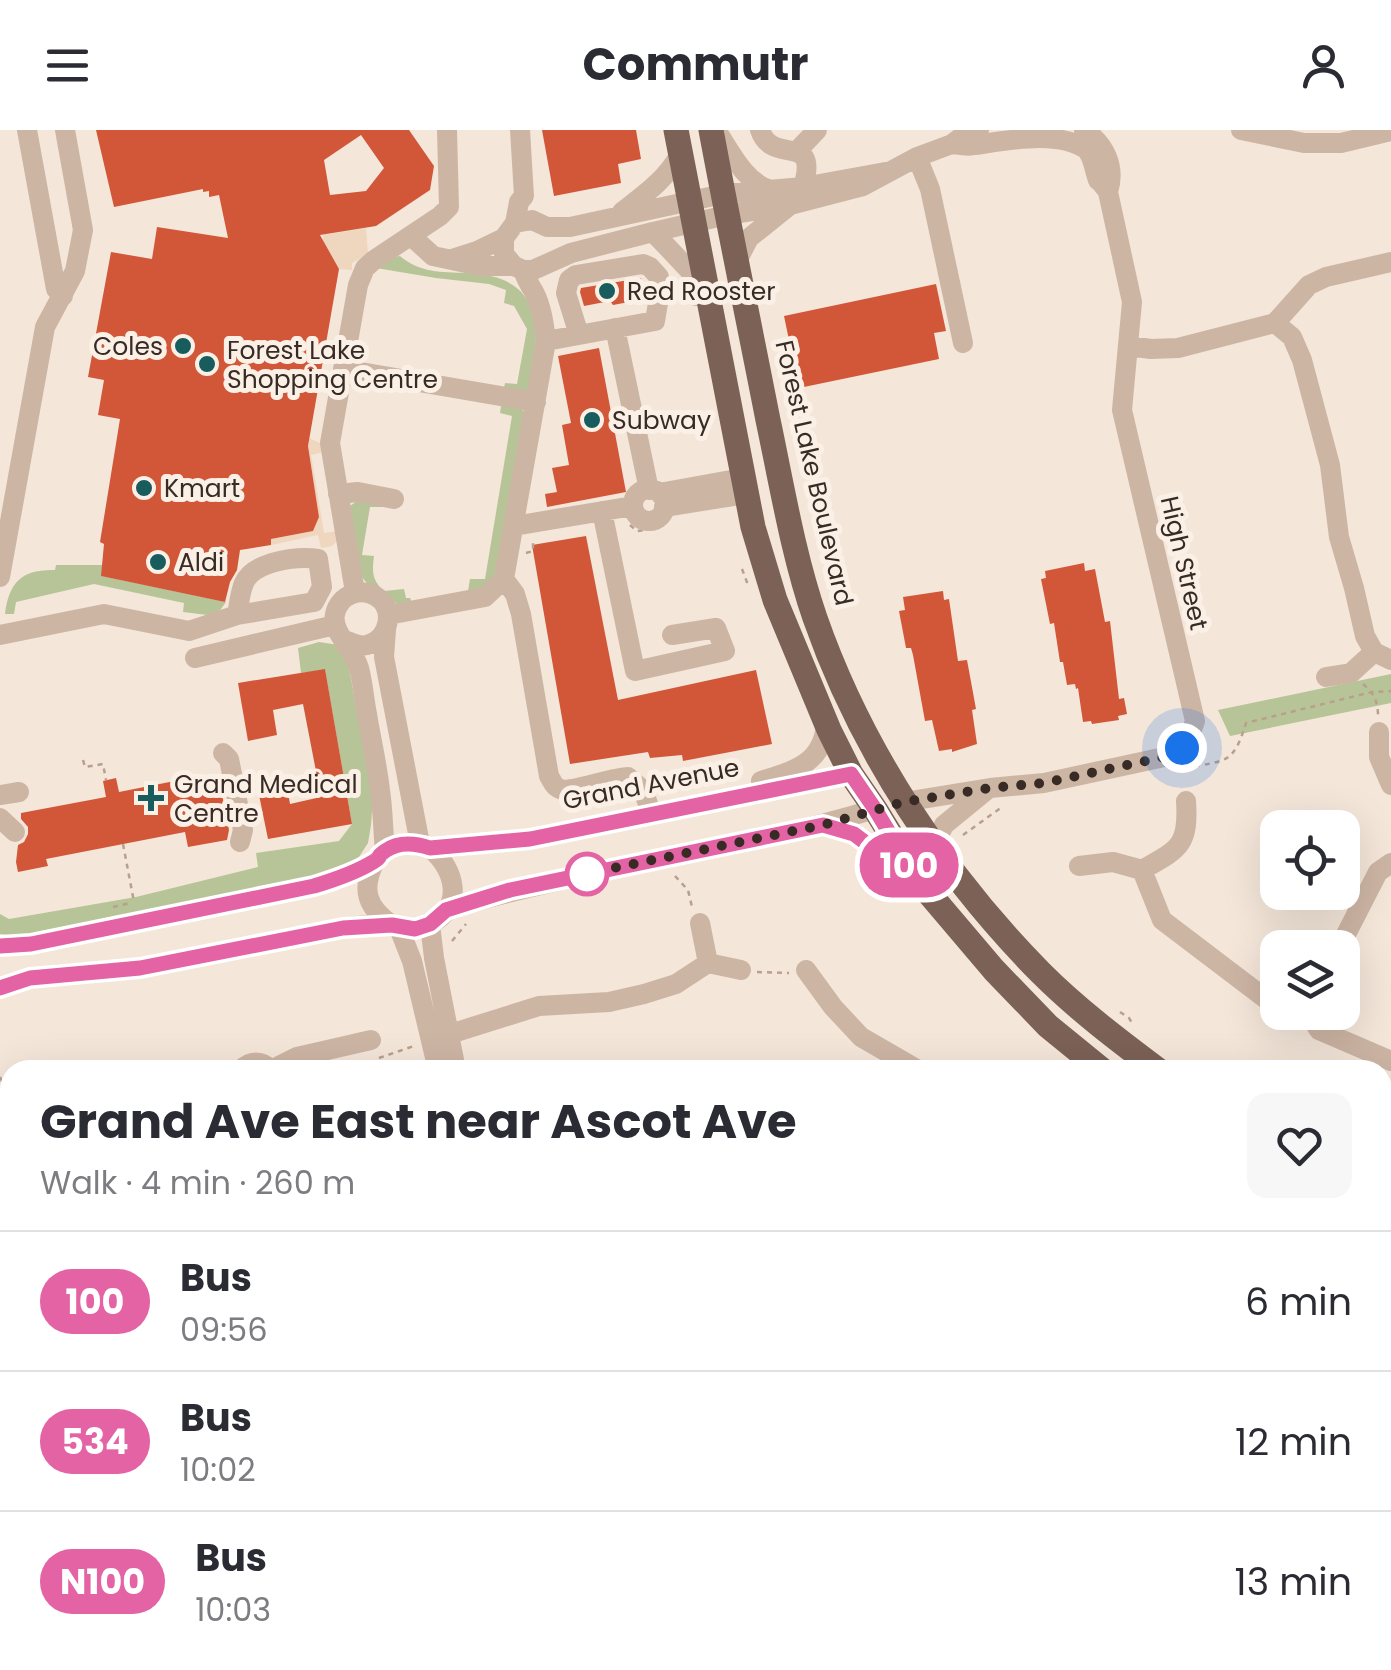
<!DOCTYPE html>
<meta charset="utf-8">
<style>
:root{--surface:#fff;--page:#f7f7f7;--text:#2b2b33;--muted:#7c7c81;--line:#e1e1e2}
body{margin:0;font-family:Poppins,sans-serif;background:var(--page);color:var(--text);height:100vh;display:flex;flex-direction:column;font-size:38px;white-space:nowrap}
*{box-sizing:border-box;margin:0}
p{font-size:32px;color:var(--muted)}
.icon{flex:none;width:55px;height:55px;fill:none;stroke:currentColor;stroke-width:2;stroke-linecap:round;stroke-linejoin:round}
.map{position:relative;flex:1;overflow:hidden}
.panel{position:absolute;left:0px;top:930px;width:1392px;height:610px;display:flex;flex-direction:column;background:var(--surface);border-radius:30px 30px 0 0;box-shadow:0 10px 40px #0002}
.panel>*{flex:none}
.badge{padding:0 20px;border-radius:32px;font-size:35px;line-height:65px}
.controls{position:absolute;left:1260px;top:680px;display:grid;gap:20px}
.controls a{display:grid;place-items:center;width:100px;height:100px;border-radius:20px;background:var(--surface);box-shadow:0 10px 40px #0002;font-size:50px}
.you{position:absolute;width:50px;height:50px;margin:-25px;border:8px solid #fff;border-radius:50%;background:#1a73e8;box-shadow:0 0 0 15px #1a73e833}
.map>.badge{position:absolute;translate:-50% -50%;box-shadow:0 0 0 5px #fff}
.round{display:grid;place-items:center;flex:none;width:105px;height:105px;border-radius:20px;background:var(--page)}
.head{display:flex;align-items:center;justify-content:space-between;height:170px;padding:0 40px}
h1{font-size:48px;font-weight:700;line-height:75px}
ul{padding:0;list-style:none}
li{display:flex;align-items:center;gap:30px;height:140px;padding:0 40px;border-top:2px solid var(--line)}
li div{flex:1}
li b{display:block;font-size:38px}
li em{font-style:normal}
li .badge{min-width:110px;font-weight:700;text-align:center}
header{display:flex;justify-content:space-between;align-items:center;height:130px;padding:0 40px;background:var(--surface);font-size:45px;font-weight:700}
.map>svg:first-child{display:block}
</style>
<header><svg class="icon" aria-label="menu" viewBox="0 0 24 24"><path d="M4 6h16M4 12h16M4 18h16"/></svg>Commutr<svg class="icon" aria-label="person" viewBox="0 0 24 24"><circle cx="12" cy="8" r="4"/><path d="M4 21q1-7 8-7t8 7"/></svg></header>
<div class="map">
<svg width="1391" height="1540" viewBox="0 0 1391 1540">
<rect width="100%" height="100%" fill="#f4e6d9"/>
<path fill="#b7c498" d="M400 126C420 143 441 142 467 143 547 146 540 202 530 263L504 258 505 253 517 254 527 199 514 176 504 173 506 160 489 154 436 148 376 138 394 127Z
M511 273 521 276 526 287 499 437 492 453 480 462 400 476C386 467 369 460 361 445L350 376 357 371 384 373 383 377H370L362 425 374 426C372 442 372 450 384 461L404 459 406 468H410L412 472 468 461 470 449H485L512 286 500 283 501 276Z
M56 435H102V446L226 472 216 486 183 482 184 473 94 454 16 472 14 484H5C9 452 22 439 55 440Z
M319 512 345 516 373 668 371 695 368 713 357 730 322 744 23 807 0 804V784L9 789 136 767 258 737 256 723 339 711 352 694 325 540 301 543 298 518Z
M1391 544V573L1230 606 1218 580Z
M1382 1127 1391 1129V1286H1383Z
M515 1530H603L596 1540H529Z"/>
<path fill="#eed7be" d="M366 98 368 124 352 133V140L339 139 324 120 323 105Z
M309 308 322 314 323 322 311 325 324 403 338 401 339 409 332 416 321 418 318 405 271 415V409L313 401 319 387 308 316Z"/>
<path fill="#d25739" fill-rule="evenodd" d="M96 0H409L434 36 430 60 376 96 320 105 339 139 308 316 319 387 313 401 271 409V415L240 420 237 440 230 452 225 472 101 446 104 414 100 412 120 289 98 285 104 250 88 247 111 122 152 129 157 97 228 108 219 65 209 67V61L203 62V59L114 77ZM361 5 384 38 366 61 330 65 324 30Z
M542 0H636L641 29 618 34 621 53 554 66Z
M641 148 646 161 645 169 613 175 610 171 584 176 580 162 581 158Z
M936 154 946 201 934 203 939 229 799 258 784 186Z
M599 218 626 362 547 377 545 364 557 362 552 338 569 335 562 295 571 293 558 226Z
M586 406 618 570 756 540 772 614 683 631 682 625 650 628 648 622 570 634 532 415Z
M1084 433 1085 441 1095 439 1105 492 1110 491 1119 569 1124 568 1127 584 1118 586 1119 590 1092 594 1091 591 1083 592 1078 558 1076 559 1075 554 1067 555 1063 532H1060L1054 493 1050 494 1041 449 1046 448 1045 441Z
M943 461 944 470 949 469 958 531 967 530 976 579 972 580 977 614 952 622V619L939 621 932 590 925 591 913 525 911 518H906L899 481 905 480 903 467Z
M325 539 352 694 268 709 257 655 286 650 290 674 321 667 303 574 273 580 277 605 248 611 238 553Z
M205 645 207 656 220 654 229 700 227 710 188 717 185 702 46 729 48 736 18 742 16 732 18 715 24 712 28 704V697L21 689V683L106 667 103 651 116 648 119 662Z"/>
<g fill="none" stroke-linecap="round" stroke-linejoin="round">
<path stroke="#b99f8e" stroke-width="2.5" stroke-dasharray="5 5" stroke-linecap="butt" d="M630 395 637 401 658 398 659 393
M526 423 533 421V411
M742 439 748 455
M1363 554C1374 563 1378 572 1378 586
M83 630 85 637 103 634 106 650
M1185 638C1225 630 1233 636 1246 593L1372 562 1391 561
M662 662 742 644
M963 705 1002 677
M123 714 134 772
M675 746 688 760 692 777
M113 777 130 773
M452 811 466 794
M757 842 789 843
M1120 882 1129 888 1132 893
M379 928 414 916
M0 947 10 969 9 973
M1382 1145 1391 1163
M551 1530 560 1533 576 1530"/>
<path stroke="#cdb5a4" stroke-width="20" d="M27 0 56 159 63 166
M716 0C730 20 744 51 768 59
M760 0C772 37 820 0 803 57
M1084 0C1105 14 1116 37 1108 62
M1241 0 1304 13H1341L1391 1
M797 21 817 0
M917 27 930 59 963 213
M891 41 803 57 723 64 570 97H547L532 90 515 93 504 108V124L514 136 523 140H533L571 123 653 102 727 85 790 75 863 56 917 27 952 14 968 2 979 0
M622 82C645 64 667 49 681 22
M515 93 519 72 524 66 520 0
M653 102 691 142 696 166
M411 106 433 126 480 136H514
M452 129 477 121 504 108
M736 133 749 108 789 76
M1275 193 1292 207 1302 230 1330 335 1339 407 1354 458 1365 506 1374 522
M615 198 649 360
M546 211 655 191 660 161 659 147 650 137 643 134 576 145 569 150 566 163 579 205
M1129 216 1151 219 1178 218 1275 193 1309 155 1326 147 1391 132
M343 239 536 272
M633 375a16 16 0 1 1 32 0a16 16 0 1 1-32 0Z
M659 363 742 348
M338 364 358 362 394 369
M664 377 746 364
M602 381 635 541 725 521 716 498 672 505
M514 396 633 376
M0 447 45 197 75 141 83 100 65 0
M504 449 515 464 521 484 549 646C552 651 554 657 560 659 571 663 612 647 628 647L643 660 652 685
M355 462 330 313 358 155 365 138 374 130 440 86 449 77 447 0
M388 485 485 467 504 449 546 211C544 195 542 177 534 162 529 154 526 149 523 140
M386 500 384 527 420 714
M0 505 104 484 189 501 237 485 314 472 322 457 318 429C297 426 254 431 244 453 240 462 239 475 237 485
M345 510C353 513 359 517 367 515 390 509 395 479 377 467 361 456 339 465 335 484 331 502 354 520 359 538 363 553 364 569 367 584 371 609 377 634 380 660 383 680 383 701 385 721
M195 528 335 495
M1326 547 1351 543 1374 522 1391 530
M1379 602V627L1391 655
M223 623 229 629 243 700 240 712
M761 651C793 641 823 634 826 594
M0 665 19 662
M904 672 990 658 1044 653 1169 626C1184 617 1190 608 1195 591L1122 280 1132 172 1108 62C1108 61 1099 50 1098 50 1094 40 1094 29 1087 20 1060 0 1010 10 975 15 968 17 960 15 952 14
M0 688 15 702
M823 695 855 704 915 750
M935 714 944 695 988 659
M375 731C361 759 366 777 392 795
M1079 736 1113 732 1142 740C1179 719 1189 716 1186 671
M1142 740 1162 790 1270 872 1278 874
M446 780C587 737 734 722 875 679
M700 793 708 833 741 840
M430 794 434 828 456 940
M399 798 412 831 438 940
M0 816 31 814 314 755 338 749 375 731 385 721 396 716 408 713 431 719 530 709 851 644
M1339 818 1378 742 1391 733
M806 840 833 877 861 907 918 940
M0 858C46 839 96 845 144 837 209 826 274 809 339 799 355 796 377 793 393 796 406 798 417 801 430 794 465 777 455 739 431 719
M1308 882 1319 900 1391 931
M431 910 539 876 609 872 644 864 676 854 708 833
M241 940C250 930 262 930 271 940
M271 940 297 927 371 910
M6 991 10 990
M0 1303 10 1301
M0 1388 10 1432
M30 1530 32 1540
M265 1530 279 1540
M792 1530 807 1540
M1136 1530 1147 1540
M363 1540 370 1530
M718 1540 725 1530
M976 1540 983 1530
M1318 1540 1326 1530"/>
<path stroke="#7b6156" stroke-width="25" d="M676 0 753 397 775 470 829 600 851 644 875 679 921 754 994 840 1048 896 1102 940
M711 0C729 97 749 193 768 290 782 356 793 424 815 488 861 620 944 745 1041 843 1077 879 1118 910 1158 940
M1382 1060 1391 1063
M1382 1095 1391 1097"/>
</g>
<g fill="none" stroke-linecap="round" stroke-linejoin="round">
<defs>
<path id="line" d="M0 816 31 814 314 756C334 750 355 743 373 732 385 724 373 730 385 721 399 711 415 713 430 718L530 709 851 644 875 679 920 754 854 704 823 695 510 760 446 780 430 794 415 799 392 795 343 798 140 838 30 848 0 858"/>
</defs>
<use href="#line" stroke="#fff" stroke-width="22"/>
<use href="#line" stroke="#e463a4" stroke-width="15"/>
<path stroke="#382b26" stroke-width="10" stroke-dasharray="0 18" d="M587 744 575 746 823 695 904 672 990 658 1044 653 1169 626 1182 618"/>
</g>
<g fill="#185c5d" stroke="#fbf0e6" stroke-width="4">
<circle cx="607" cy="161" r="10"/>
<circle cx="183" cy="216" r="10"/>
<circle cx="207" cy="234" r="10"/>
<circle cx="592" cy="290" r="10"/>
<circle cx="144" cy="358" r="10"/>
<circle cx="158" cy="432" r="10"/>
<path d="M146 653h10v10h10v10h-10v10h-10v-10h-10v-10h10z"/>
</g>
<circle fill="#fff" stroke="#e463a4" stroke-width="5" cx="587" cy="744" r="20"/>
<g text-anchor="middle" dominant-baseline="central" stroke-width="10" stroke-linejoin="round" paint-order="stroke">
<g font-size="25" fill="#382b26" stroke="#fbf0e6" text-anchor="start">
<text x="627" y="161">Red Rooster</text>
<text x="163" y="216" text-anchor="end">Coles</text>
<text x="227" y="220">Forest Lake<tspan x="227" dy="29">Shopping Centre</tspan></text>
<text x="612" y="290">Subway</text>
<text x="164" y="358">Kmart</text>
<text x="178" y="432">Aldi</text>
<text x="174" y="654">Grand Medical<tspan x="174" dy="29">Centre</tspan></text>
</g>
<g font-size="25" fill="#382b26" stroke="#fbf0e6">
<text transform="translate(814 343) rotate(77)">Forest Lake Boulevard</text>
<text transform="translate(1184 433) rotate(77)">High Street</text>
<text transform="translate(651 654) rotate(-11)">Grand Avenue</text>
</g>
</g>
</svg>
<div class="controls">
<a><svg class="icon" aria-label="locate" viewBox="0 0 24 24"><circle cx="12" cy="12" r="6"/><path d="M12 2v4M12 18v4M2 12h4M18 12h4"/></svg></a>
<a><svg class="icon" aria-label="layers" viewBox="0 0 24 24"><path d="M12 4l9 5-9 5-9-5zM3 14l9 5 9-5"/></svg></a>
</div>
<div class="you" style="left:1182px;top:618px"></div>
<b class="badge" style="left:909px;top:735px;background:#e463a4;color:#fff">100</b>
<section class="panel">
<div class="head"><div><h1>Grand Ave East near Ascot Ave</h1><p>Walk · 4 min · 260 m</p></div><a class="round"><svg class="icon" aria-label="heart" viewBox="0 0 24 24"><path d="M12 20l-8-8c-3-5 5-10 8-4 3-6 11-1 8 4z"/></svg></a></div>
<ul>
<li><span class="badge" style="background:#e463a4;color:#fff">100</span><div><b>Bus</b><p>09:56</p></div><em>6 min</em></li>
<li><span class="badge" style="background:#e463a4;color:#fff">534</span><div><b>Bus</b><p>10:02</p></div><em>12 min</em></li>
<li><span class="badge" style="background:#e463a4;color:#fff">N100</span><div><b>Bus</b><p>10:03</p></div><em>13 min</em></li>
</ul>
</section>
</div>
